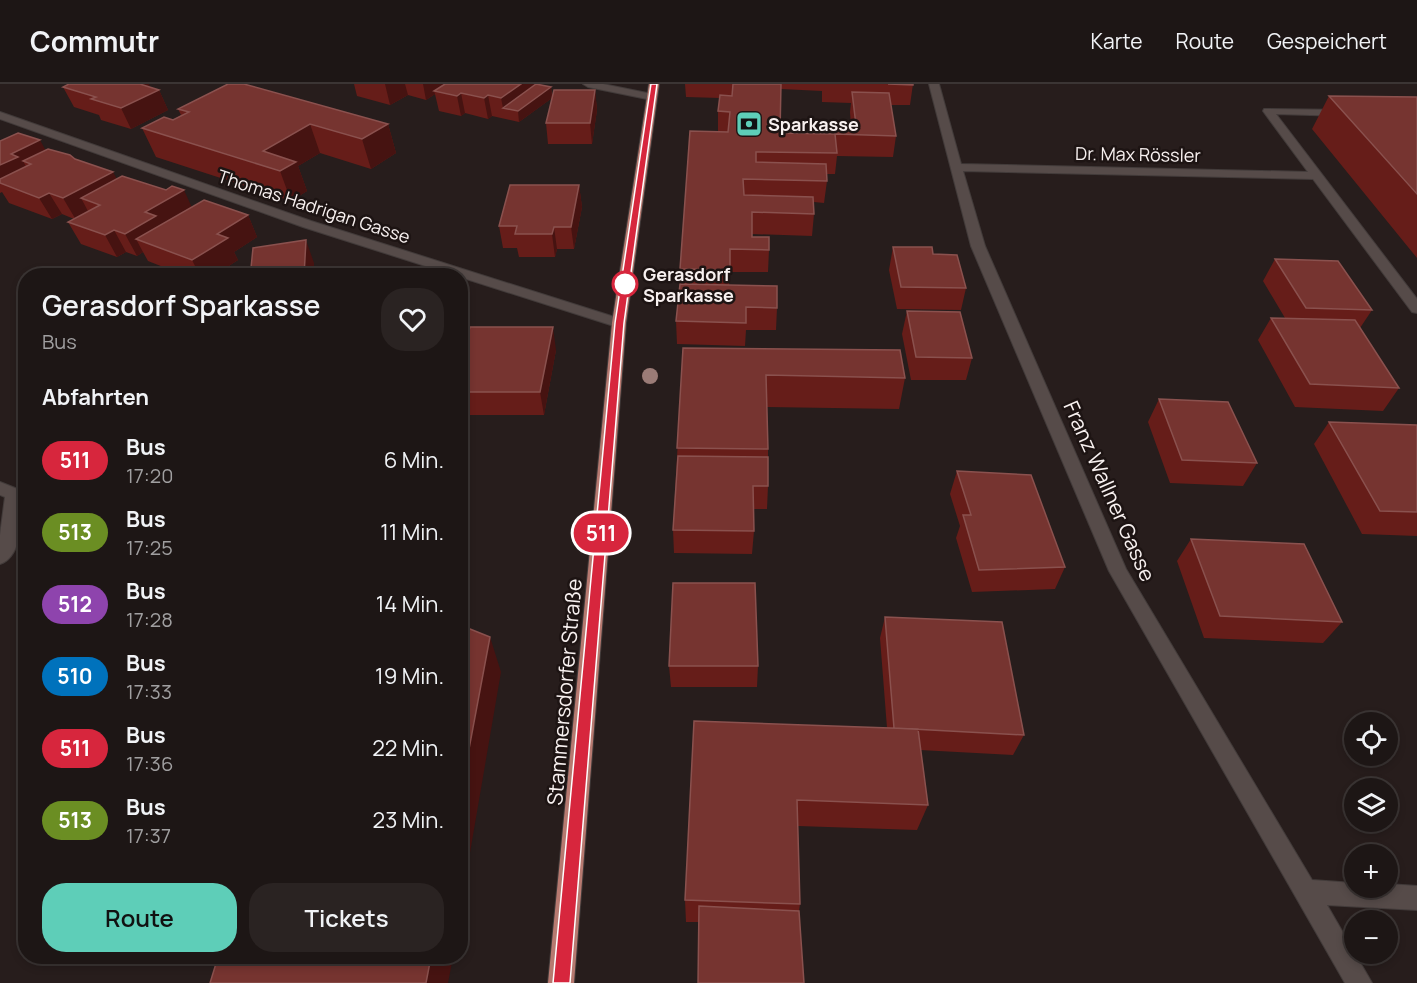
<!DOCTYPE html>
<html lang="de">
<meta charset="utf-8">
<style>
:root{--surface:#1d1615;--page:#2a2322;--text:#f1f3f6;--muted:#a09fa0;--line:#3b3534;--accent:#5eceb8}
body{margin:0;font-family:Manrope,sans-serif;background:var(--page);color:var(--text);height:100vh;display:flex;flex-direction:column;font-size:22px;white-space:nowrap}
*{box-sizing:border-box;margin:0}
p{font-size:20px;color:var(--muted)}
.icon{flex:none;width:33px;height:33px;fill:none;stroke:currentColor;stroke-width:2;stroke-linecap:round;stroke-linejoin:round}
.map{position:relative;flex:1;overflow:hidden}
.sheet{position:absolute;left:18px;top:184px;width:450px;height:696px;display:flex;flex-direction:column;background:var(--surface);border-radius:24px;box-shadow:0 3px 9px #0003,0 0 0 2px var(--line)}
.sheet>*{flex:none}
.badge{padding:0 12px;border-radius:20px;font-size:21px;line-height:39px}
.fabs{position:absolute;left:1344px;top:628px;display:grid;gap:12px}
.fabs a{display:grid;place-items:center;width:54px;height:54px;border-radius:50%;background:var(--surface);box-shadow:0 3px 9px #0003,0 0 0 2px var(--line);font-size:30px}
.map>.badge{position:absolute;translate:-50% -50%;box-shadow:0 0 0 3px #fff}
h2{padding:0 24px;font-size:22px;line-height:54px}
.round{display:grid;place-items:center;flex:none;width:63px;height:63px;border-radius:24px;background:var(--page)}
.summary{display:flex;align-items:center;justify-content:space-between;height:102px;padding:0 24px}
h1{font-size:28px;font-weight:600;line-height:45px}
.action{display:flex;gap:12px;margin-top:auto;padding:12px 24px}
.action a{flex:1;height:69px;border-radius:24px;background:var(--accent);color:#111;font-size:24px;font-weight:600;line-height:69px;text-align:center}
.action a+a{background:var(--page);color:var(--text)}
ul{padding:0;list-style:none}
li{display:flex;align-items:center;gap:18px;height:72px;padding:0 24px}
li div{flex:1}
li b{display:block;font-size:22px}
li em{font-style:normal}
li .badge{min-width:66px;font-weight:700;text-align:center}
header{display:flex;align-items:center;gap:36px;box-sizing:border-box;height:84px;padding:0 30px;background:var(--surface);border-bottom:2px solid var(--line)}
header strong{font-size:28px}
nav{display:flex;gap:33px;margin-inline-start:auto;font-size:21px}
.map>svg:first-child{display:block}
</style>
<header>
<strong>Commutr</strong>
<nav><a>Karte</a><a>Route</a><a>Gespeichert</a></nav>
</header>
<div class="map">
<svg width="1417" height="899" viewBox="0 0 1417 899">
<rect width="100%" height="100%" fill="#271d1c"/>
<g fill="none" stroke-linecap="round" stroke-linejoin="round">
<defs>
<path id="minor" d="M583 0H603L652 10 657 13 652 16 588 3Z
M929 0H939L961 80 1308 88 1263 27 1264 25 1345 26 1350 29 1345 32 1276 30 1417 215V229L1412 228 1313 95 963 87 985 162 1126 485 1312 796 1354 799V804H1388V800L1417 802V826L1327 821 1372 899H1345L1109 487 971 162Z
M0 28 311 137 624 236 626 239 619 243 614 242 303 143 0 35Z
M0 398 20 406 23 410C20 432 24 472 0 480V451L5 413 0 411Z"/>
<path id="major" d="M649 0H659L626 239 574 899H548L612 239Z"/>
</defs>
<use href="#minor" stroke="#423b3a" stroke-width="2"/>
<use href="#major" stroke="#423b3a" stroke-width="2"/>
<use href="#minor" fill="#564b49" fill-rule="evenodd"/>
<use href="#major" fill="#b77970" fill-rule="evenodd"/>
</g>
<circle fill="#9b7c77" cx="650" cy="292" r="8"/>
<path fill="#661d19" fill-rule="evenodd" d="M354 0H538L551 3 552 12 595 6 597 26 592 60H548L546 39 552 14 519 38 492 32 488 35 465 29 461 32 439 27 435 10 426 16 408 11 390 21 357 12Z
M685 0H913L910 21H891L896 52 893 73 837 72 835 90H826L827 97 824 119 814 118V130L812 152 752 150V153L769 166 768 188H730L729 201 777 224 776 246H746L745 262 677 260 676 237 680 200V185L718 47V27L720 14 686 13ZM781 5 822 7V18L851 19 850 28 851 41H834L833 50 780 49Z
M63 3H151L159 6 168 26 131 45 101 36 99 31 74 23Z
M1329 12 1417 13V174L1312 45Z
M178 25 388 40 396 69 371 85 320 69 298 82 307 107 291 117 156 73 142 44 173 36 181 31Z
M0 57 46 66 75 75 117 95 192 123 248 131 257 153 234 168 238 176 213 192H186L148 177 143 168 137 172 126 168 117 173 81 160 68 138 74 135 62 130 52 135 9 119 2 108 0 109Z
M579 101 582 123 574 165H557L555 173H519L517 164H503L499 142Z
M893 163 933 170 966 204 961 226 897 225 889 186Z
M1275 175 1372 226 1360 244 1399 304 1383 327 1295 323 1258 256 1271 234H1285L1263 197Z
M907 227 972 274 966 296H911L902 250Z
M683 264 905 294 899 325 767 323 768 365V402L767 425H753L754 447 752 470 674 469 673 446Z
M556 266 544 331H460V278Z
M1159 315 1257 379 1243 402 1170 399 1148 338Z
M1329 338 1417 341V452L1362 450 1314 360Z
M957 387 1065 483 1055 505 972 508 956 454 960 442 950 410Z
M1191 455 1342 538 1323 559 1204 554 1177 477Z
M885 533 1024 651 1013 671 920 666 928 721 917 746 798 742 800 820 799 827 699 838H686L685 816 694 637 887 644 880 554Z
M669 582H758L757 603H671Z"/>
<path fill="#461311" d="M135 0H149L153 9 159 6 168 26 131 45 121 24Z
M385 0H405L408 11 390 21Z
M423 0H452L434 7 435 10 426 16Z
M521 0H537L503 24 501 14Z
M551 3 552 14 519 38 518 27Z
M595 6 597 26 592 60 590 39Z
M461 9 465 29 461 32 457 12Z
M488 11 492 32 488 35 484 14Z
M310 40 320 69 298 82 307 107 291 117 280 87 263 67Z
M388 40 396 69 371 85 362 55Z
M40 56 52 78 31 80 23 77 29 88 0 99V81L11 70Z
M113 88 125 110 81 114 89 129 76 136 63 114Z
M579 101 582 123 574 165 571 143Z
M184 106 194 128 136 155 143 168 137 172 125 150 145 128Z
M49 109 62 130 52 135 39 114Z
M248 131 257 153 234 168 238 176 213 192H200L192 176 217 150Z
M554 143 557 165 555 173 552 150Z
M114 146 126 168 117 173 105 151Z
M306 156 314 179V192H304Z
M553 243 556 266 544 331 540 308Z
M490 553 501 588 460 827V713Z
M431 873H453L448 899H426Z"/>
<path fill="#763430" stroke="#8a514e" stroke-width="1.5" d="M69 0H140L159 6 121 24 91 15 96 13 63 3Z
M228 0H244L388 40 362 55 310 40 263 67 296 78 280 87 142 44 164 33 173 36 189 28 178 25Z
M445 0H521L501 14 488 11 484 14 461 9 457 12 434 7Z
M536 0 551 3 518 27 503 24Z
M733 0H781L780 49 835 50 834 41H856L852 8 889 9 896 52 835 50 837 69 756 68V78L826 80 827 97 743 95 744 111 813 113 814 130 752 128V153H769V166L730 165V186L680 185 690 47 728 48 730 28 718 27 720 11 732 12Z
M888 0H913V1Z
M554 6H595L590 39H546Z
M1329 12 1417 13V110Z
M18 49 40 56 11 70 18 73 0 81V57Z
M48 65 70 71 75 75 113 88 63 114 49 109 39 114 0 99V95L31 80 23 77Z
M122 92 166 106 172 102 184 106 145 128 156 132 125 150 114 146 105 151 68 138 100 121 81 114Z
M510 101H579L571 143H554L552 150H515L517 142H499Z
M204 116 248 131 217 150 228 154 192 176 136 155Z
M306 156 304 192H240L251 184 253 164Z
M893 163H932L933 170 957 171 966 204 901 203Z
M1275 175 1338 177 1372 226 1306 224Z
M343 184 360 189 357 192H334Z
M680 200 777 202V224L746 223V239L676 237Z
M907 227 960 228 972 274 916 273Z
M1271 234 1355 236 1399 304 1310 300Z
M470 243H553L540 308H460V278Z
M683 264 900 266 905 294 766 291 768 365 677 364Z
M1159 315 1228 318 1257 379 1182 376Z
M1329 338 1417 341V428L1380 427Z
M678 372 768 373V402H753L754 447 673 446Z
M957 387 1031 391 1065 483 979 486 963 431H971Z
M1191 455 1304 460 1342 538 1220 532Z
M673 499H755L758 582H669Z
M885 533 1002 538 1024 651 894 644Z
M460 541 490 553 460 713Z
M694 637 918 645 928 721 797 716 800 820 685 816Z
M699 822 799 827 804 899H698Z
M218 873H431L426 899H210Z"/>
<path fill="#d7263d" stroke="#fff" stroke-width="1.5" d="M651 0H657L624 239 570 899H553L615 239Z"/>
<defs>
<symbol id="bank-square" viewBox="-11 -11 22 22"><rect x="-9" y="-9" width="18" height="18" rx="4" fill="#5eceb8" stroke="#1d1413"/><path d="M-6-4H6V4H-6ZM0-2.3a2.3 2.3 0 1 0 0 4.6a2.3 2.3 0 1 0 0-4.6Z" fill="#111"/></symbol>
</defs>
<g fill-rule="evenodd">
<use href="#bank-square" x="734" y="25" width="30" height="30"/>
</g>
<circle fill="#fff" stroke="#d7263d" stroke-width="3" cx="625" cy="200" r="12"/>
<g text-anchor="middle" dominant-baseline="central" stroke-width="5" stroke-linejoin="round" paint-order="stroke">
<g font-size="18" font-weight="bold" fill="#f8f1f0" stroke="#1d1413" text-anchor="start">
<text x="768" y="40">Sparkasse</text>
</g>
<g font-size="18" fill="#f8f1f0" stroke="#1d1413">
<text transform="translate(1138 70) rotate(1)">Dr. Max Rössler</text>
<text transform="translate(314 122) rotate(18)">Thomas Hadrigan Gasse</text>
</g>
<g font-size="18" font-weight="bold" fill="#f8f1f0" stroke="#1d1413" text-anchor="start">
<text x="643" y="190">Gerasdorf<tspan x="643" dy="21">Sparkasse</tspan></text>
</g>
<g font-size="21" fill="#f8f1f0" stroke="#1d1413">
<text transform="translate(1110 407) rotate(66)">Franz Wallner Gasse</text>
<text transform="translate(564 608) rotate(-85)">Stammersdorfer Straße</text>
</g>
</g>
</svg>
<div class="fabs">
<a><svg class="icon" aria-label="locate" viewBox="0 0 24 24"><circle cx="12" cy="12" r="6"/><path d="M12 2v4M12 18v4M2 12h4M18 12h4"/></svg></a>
<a><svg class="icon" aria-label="layers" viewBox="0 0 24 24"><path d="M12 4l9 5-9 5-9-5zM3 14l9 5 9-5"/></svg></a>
<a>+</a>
<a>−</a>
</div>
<b class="badge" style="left:601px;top:449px;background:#d7263d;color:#fff">511</b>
<section class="sheet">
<div class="summary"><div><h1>Gerasdorf Sparkasse</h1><p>Bus</p></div><a class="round"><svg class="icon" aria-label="heart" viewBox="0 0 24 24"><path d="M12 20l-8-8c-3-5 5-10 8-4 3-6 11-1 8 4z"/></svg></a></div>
<h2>Abfahrten</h2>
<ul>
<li><span class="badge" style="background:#d7263d;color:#fff">511</span><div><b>Bus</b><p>17:20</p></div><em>6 Min.</em></li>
<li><span class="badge" style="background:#6b8e23;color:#fff">513</span><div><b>Bus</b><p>17:25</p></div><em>11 Min.</em></li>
<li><span class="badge" style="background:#8e44ad;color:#fff">512</span><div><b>Bus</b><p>17:28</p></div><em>14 Min.</em></li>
<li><span class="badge" style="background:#0072bc;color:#fff">510</span><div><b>Bus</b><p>17:33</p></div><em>19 Min.</em></li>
<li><span class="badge" style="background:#d7263d;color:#fff">511</span><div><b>Bus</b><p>17:36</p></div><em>22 Min.</em></li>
<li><span class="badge" style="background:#6b8e23;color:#fff">513</span><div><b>Bus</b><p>17:37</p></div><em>23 Min.</em></li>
</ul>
<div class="action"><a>Route</a><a>Tickets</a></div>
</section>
</div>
